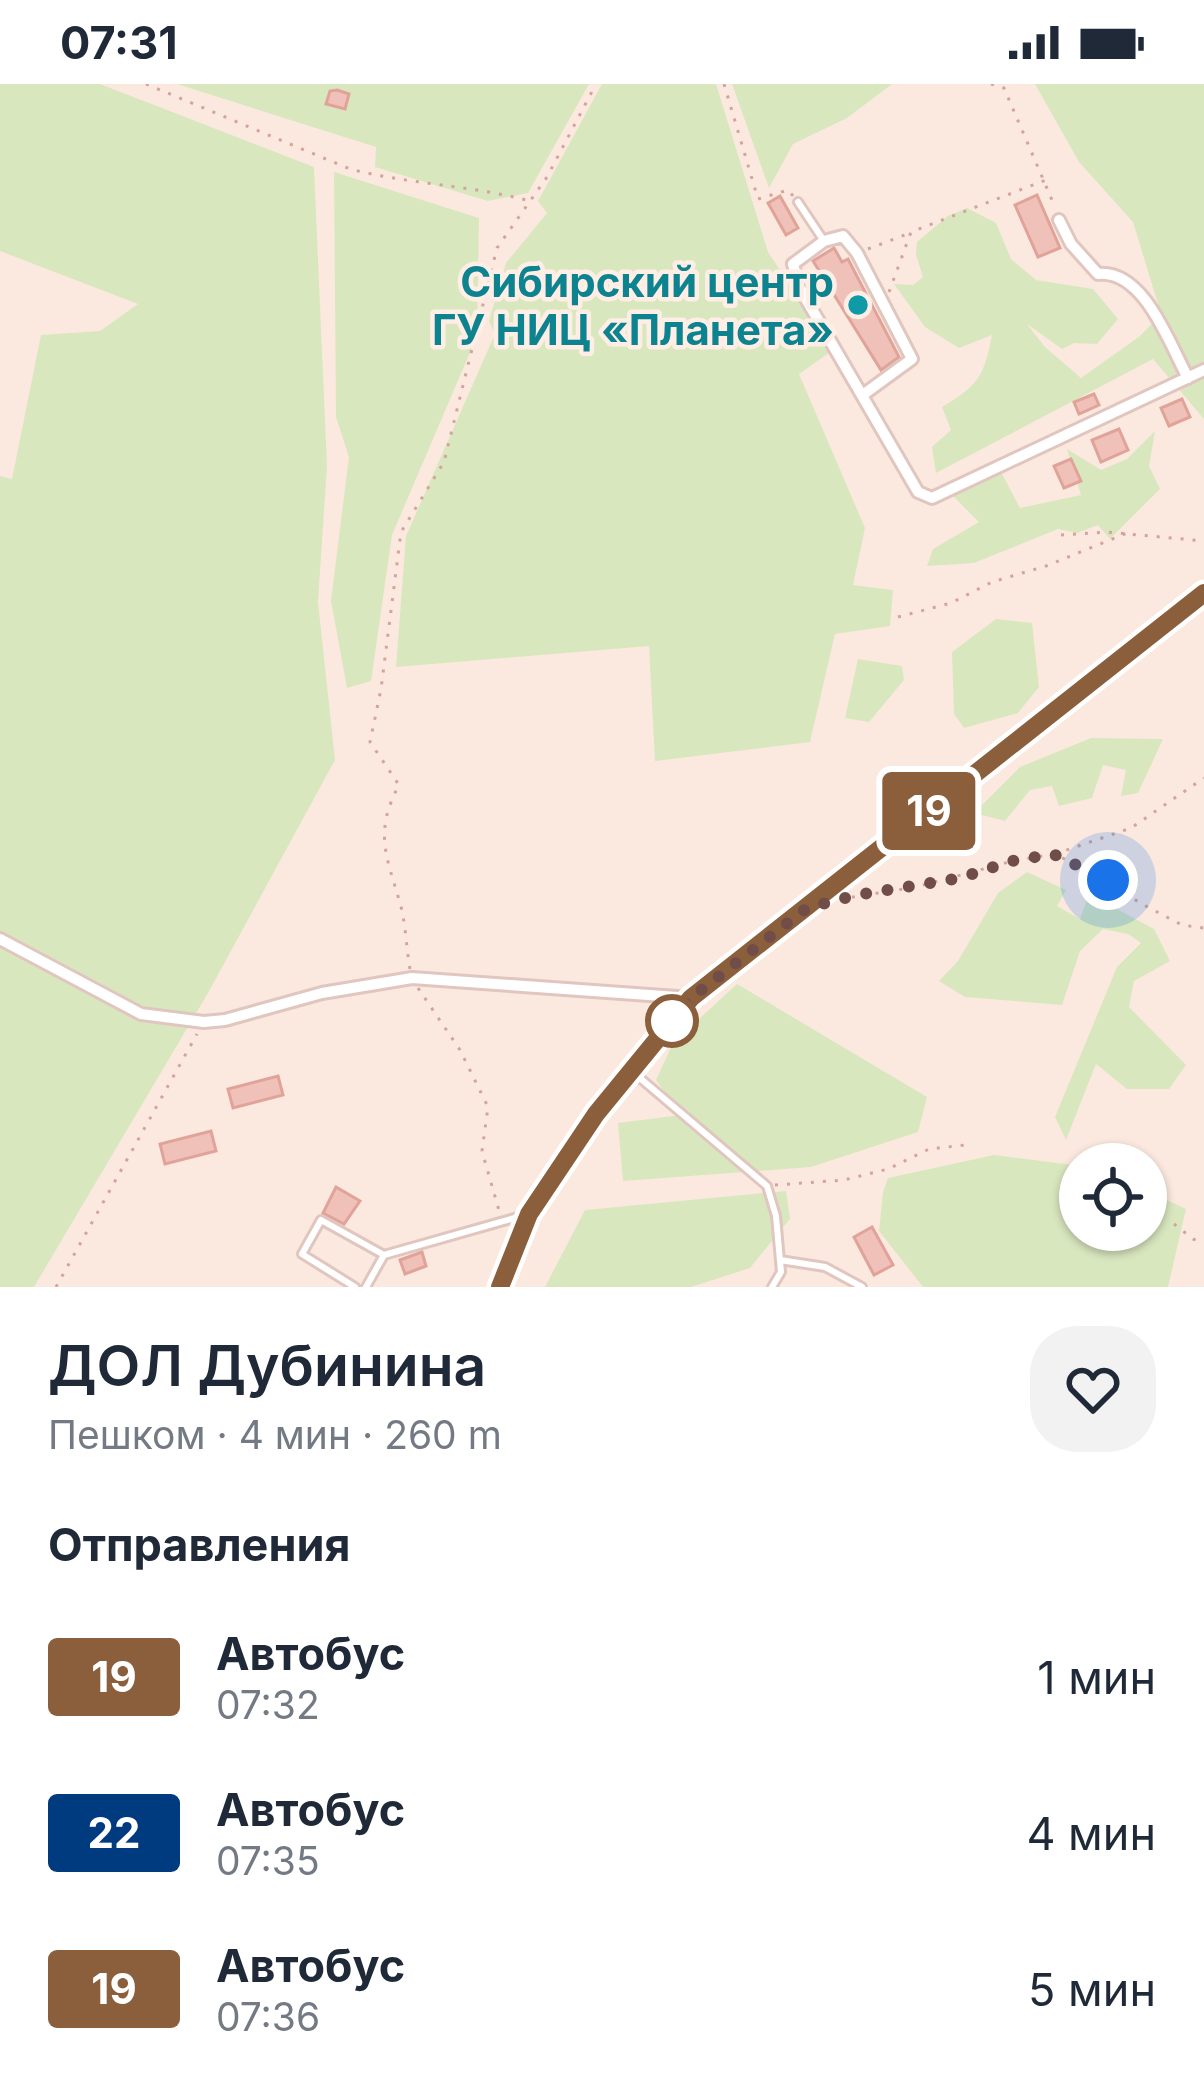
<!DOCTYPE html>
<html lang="ru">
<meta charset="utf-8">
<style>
:root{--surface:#fff;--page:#f2f2f3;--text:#1f2937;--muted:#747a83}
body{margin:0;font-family:Inter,sans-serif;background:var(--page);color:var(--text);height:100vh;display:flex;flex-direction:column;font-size:45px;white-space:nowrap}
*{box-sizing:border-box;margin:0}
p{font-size:39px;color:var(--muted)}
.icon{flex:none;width:66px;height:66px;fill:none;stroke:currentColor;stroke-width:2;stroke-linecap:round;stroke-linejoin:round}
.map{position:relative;height:1203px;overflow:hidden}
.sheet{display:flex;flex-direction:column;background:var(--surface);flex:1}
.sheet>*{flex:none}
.badge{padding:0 24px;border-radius:9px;font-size:42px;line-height:78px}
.controls{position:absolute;left:1059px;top:1059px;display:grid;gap:24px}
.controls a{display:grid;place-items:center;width:108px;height:108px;border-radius:50%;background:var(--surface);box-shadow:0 3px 9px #0004;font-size:60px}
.you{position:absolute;width:60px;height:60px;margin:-30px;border:9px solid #fff;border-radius:50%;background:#1a73e8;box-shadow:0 0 0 18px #1a73e833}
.map>.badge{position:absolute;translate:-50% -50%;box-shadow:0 0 0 6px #fff}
h2{padding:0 48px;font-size:45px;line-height:108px}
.round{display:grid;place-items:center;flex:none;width:126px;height:126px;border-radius:48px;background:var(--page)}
.overview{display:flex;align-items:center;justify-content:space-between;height:204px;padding:0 48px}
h1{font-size:57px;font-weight:600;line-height:90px}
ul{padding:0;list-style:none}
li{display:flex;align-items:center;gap:36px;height:156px;padding:0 48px}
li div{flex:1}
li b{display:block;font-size:45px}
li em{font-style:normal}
li .badge{min-width:132px;font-weight:700;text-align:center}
.status{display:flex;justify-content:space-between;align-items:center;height:84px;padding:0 60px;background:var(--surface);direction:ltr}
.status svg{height:33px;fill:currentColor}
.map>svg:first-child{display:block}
</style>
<div class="status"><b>07:31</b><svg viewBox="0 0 49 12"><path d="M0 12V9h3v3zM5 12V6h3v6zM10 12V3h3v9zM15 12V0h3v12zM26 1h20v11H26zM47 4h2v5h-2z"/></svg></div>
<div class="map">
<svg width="1204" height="1203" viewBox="0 0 1204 1203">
<rect width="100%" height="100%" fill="#fbe9df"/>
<path fill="#d9e7bf" d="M0 0H100L314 83 327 382 318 518 335 676 208 909 34 1203H0V392L12 395 41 251 100 247 138 220 0 167Z
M177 0H589L528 109 488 117 375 83 376 63Z
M602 0H716L768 168 833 266 799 290 865 444 853 501 893 506 890 542 835 550 810 658 655 677 649 562 396 583 406 452 495 250 489 237 506 179 547 129 538 117Z
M732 0H892L847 34 793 60 769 104Z
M1035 0H1204V335L1153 275 936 389 932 363 951 346 942 323C979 301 984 292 992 251L959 264 925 243 894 200 913 201 923 193 916 171 917 158 948 132 967 124 996 139 1011 175 1036 196 1093 205 1118 235 1097 260 1074 259 1062 265 1027 240 1045 263 1081 294 1140 252 1161 230 1133 138 1079 78Z
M334 88 479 134 477 252 392 451 371 597 347 604 331 517 349 373 336 333Z
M1155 347 1149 382 1160 405 1110 455 1098 441 1077 449 1058 445 974 479 927 482 933 465 979 438 949 408 1001 388 1020 424 1081 411 1067 365 1101 386 1127 375Z
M996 535 1032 539 1039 603 1018 629 964 644 954 630 952 568Z
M858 575 902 582 904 596 869 638 845 634Z
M1091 654 1163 655 1138 709 1121 712 1126 686 1103 681 1092 714 1059 722 1052 702 1030 706 1005 737 974 729 1020 683Z
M1027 788 1066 806 1057 822 1080 835 1089 810 1154 845 1170 877 1134 897 1129 923 1186 981 1169 1005H1127L1096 980 1066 1056 1055 1033 1117 883 1141 859 1128 850 1103 845 1080 867 1062 921 965 913 939 897 958 877 998 809Z
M737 900 927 1013 918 1048 811 1083 623 1097 618 1039 681 1031 656 996 673 959Z
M994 1071 1080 1082V1146H1146V1106L1186 1125 1168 1203H923L879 1147 883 1108 888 1094Z
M786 1107 790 1135 750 1184 691 1203H545L585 1126Z"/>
<path fill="#efc1b8" stroke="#e1a399" stroke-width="3" d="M337 6 349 10 345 25 326 20 330 7Z
M1037 111 1060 164 1038 173 1015 121Z
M780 112 798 144 786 151 768 119Z
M834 164 842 178 848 175 899 273 881 286 813 177Z
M1094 310 1099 321 1079 330 1074 318Z
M1182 315 1190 333 1169 342 1161 324Z
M1119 345 1128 366 1101 378 1092 356Z
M1071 375 1081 397 1064 404 1054 382Z
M278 992 283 1011 233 1024 228 1005Z
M211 1047 216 1067 165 1080 160 1060Z
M336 1103 360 1117 344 1140 323 1129Z
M872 1143 893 1181 874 1191 854 1153Z
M422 1168 426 1182 405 1190 400 1176Z"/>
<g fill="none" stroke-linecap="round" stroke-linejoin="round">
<defs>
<path id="service" d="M798 118 824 157
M634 989 767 1102 776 1132 781 1188 772 1203
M780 1176 825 1183 862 1203
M355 1203 302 1170 321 1136 384 1171 525 1131
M366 1203 384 1171"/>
<path id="minor" d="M1059 136 1071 160 1098 190C1144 185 1170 261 1188 294
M864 310 912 275 857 169 843 152 824 157 793 180 799 203 918 408 932 414 1204 286
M0 855 141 930 204 938 225 936 322 909 412 894 691 914"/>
<path id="tertiary" d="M500 1203 529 1130 595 1031 691 914 1204 509"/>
</defs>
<use href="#service" stroke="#e0c6bf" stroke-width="12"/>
<use href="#minor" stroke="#e0c6bf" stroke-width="16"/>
<use href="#tertiary" stroke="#e0c6bf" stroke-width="20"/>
<path stroke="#d3a49c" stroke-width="3" stroke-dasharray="3 9" stroke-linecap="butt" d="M146 0 350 85C408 100 468 101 526 116
M724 0 758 115 788 106 794 113
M991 0 1004 4 1055 123
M868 165 910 149
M889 208 911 148 1046 96
M1061 451 1107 448 1204 457
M898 533 951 519 992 498 1046 482 1127 449
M1055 770 1131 744 1204 694
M840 815 916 803 1013 777 1053 770 1090 786 1140 819 1182 841 1204 844
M410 885C406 863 406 840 400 819 386 771 374 748 399 701L370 658 381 605 401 448 444 378 497 164 547 93 596 0
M418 904 460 966 488 1023 482 1067 500 1130
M775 1101 844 1096 888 1085 929 1065 966 1061
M1174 1140 1193 1155 1204 1159
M56 1203 197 950"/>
<use href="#service" stroke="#fff" stroke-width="6"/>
<use href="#minor" stroke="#fff" stroke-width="10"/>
<use href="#tertiary" stroke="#fff" stroke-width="14"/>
</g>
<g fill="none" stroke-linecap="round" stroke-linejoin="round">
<defs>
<path id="line" d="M500 1203 529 1130 596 1030 691 914 1204 509"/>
</defs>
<use href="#line" stroke="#fff" stroke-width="27"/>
<use href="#line" stroke="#8b5e3c" stroke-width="18"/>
<path stroke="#704d48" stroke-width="12" stroke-dasharray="0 21.6" d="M672 937 691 914 807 824 857 811 960 794 1012 777 1053 770 1108 796"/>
</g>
<circle fill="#0f9aa8" stroke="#feeee5" stroke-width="4.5" cx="858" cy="221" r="12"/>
<circle fill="#fff" stroke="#8b5e3c" stroke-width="6" cx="672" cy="937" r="24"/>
<g text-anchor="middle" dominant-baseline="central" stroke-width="9" stroke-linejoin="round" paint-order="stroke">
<g font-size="42" font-weight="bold" fill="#0d838f" stroke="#feeee5" text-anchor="end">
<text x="834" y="197">Сибирский центр<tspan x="834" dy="48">ГУ НИЦ «Планета»</tspan></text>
</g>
</g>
</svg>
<div class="controls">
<a><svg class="icon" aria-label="locate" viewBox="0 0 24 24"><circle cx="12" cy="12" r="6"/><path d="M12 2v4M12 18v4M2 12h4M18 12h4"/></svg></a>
</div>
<div class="you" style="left:1108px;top:796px"></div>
<b class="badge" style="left:929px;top:727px;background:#8b5e3c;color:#fff">19</b>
</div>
<section class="sheet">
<div class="overview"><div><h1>ДОЛ Дубинина</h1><p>Пешком · 4 мин · 260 m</p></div><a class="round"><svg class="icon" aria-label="heart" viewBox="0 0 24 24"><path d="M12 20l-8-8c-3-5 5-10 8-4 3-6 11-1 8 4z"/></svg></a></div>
<h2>Отправления</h2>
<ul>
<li><span class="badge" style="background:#8b5e3c;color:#fff">19</span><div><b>Автобус</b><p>07:32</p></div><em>1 мин</em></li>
<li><span class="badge" style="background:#003b80;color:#fff">22</span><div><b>Автобус</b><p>07:35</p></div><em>4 мин</em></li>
<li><span class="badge" style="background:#8b5e3c;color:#fff">19</span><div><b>Автобус</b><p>07:36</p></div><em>5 мин</em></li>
</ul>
</section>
